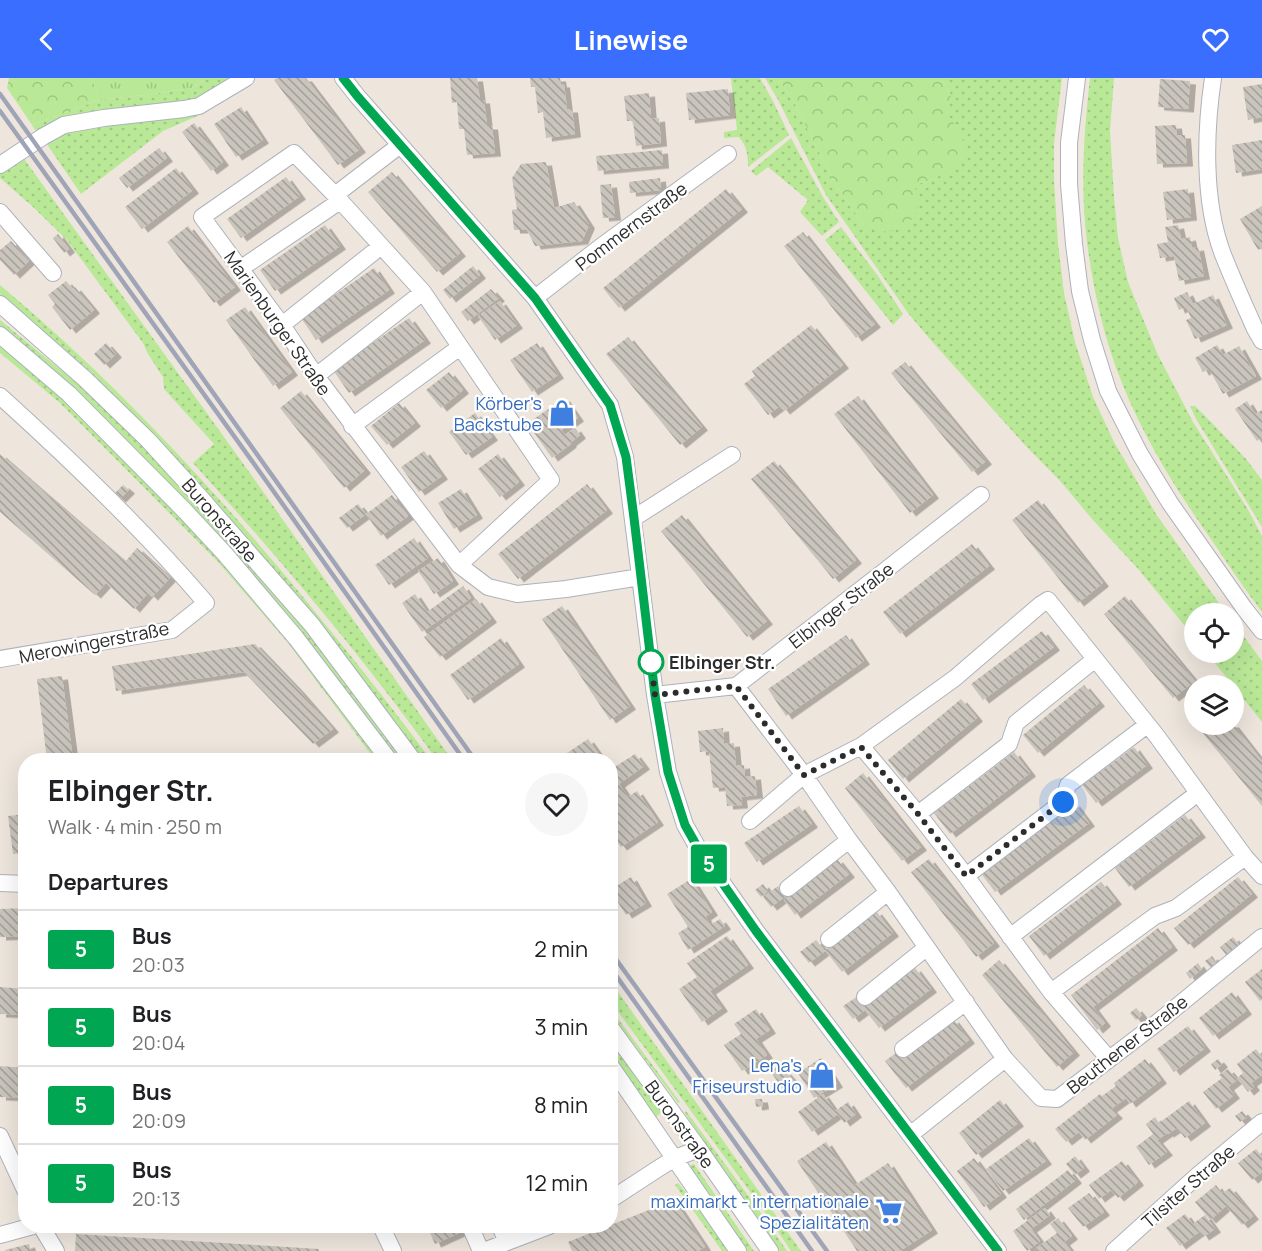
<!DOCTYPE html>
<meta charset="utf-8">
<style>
:root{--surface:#fff;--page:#f6f6f6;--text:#202124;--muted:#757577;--line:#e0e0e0;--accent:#3a6eff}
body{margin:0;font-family:Manrope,sans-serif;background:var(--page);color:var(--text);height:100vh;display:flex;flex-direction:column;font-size:22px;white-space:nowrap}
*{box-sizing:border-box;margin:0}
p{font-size:20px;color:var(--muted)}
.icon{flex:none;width:33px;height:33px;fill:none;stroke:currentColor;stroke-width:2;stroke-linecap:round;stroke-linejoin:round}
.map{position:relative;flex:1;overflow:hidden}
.details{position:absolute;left:18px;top:675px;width:600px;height:480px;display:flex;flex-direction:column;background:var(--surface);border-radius:24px;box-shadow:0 6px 24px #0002}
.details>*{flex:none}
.badge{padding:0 12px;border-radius:4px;font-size:21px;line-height:39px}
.tools{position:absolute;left:1184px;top:525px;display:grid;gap:12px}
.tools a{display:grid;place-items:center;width:60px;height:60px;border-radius:50%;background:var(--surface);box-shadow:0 6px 24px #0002;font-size:30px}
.you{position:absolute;width:30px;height:30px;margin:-15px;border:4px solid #fff;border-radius:50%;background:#1a73e8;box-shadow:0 0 0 9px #1a73e833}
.map>.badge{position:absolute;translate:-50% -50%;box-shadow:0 0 0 3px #fff}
h2{padding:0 30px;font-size:22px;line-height:54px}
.round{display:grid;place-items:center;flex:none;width:63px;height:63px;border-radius:32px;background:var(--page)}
.overview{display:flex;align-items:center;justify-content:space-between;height:102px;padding:0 30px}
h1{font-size:28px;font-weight:700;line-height:45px}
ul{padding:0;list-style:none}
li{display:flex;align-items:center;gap:18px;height:78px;padding:0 30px;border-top:2px solid var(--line)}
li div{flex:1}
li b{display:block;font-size:22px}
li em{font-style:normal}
li .badge{min-width:66px;font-weight:700;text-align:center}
header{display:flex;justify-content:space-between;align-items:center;height:78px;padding:0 30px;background:var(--accent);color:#fff;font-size:27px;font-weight:700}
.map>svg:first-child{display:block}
</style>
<header><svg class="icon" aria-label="back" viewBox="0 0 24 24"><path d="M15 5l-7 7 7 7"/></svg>Linewise<svg class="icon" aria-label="heart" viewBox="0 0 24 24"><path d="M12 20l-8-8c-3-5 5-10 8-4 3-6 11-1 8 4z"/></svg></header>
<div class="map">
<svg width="1262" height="1173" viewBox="0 0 1262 1173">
<defs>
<pattern id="grass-dots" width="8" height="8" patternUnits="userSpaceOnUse" patternTransform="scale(1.5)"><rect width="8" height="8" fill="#b9e897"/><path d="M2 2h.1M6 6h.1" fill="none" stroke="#9fc782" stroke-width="1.8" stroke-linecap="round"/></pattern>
<pattern id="forest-crowns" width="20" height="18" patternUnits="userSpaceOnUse" patternTransform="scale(1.5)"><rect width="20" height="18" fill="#b9e897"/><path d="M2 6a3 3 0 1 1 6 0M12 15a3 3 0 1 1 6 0" fill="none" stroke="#9fc782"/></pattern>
<pattern id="park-tufts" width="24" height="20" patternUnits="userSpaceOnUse" patternTransform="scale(1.5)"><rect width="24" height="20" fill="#b9e897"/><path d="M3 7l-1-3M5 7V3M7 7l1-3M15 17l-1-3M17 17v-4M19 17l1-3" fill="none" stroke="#9fc782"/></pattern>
<pattern id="building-back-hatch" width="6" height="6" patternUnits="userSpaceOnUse" patternTransform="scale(1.5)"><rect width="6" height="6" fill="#c9c4bc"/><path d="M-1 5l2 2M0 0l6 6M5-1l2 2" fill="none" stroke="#a39f99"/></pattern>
<filter id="shadow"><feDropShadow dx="6" dy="3.5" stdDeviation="0" flood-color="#0004"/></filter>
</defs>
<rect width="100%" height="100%" fill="#eee6dd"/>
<path fill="url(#grass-dots)" d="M207 0H237L197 22 37 55 32 47 99 22 154 16 192 10Z
M731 0H760L774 25 789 57 748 89C748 78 747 66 738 59L724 60V54L737 52Z
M765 0H778L794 24 834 104 864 148 915 107 936 100 965 64 947 36 951 17 941 0H1062L1054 65V102L1058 166 1064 215 1075 264 1093 319 1114 364 1156 436 1226 535 1194 536V559L1139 492 1092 441 1061 404 1024 366 928 259 908 235 826 117 778 22Z
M1090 0H1114L1110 53 1114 119 1118 160 1128 204 1157 275 1193 344 1247 430 1262 458V534C1245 512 1230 489 1215 467 1179 416 1145 363 1122 305 1104 261 1093 211 1087 164 1080 109 1084 54 1090 0Z
M201 33 202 36 163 53 81 116 44 62 65 52Z
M791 60 823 119 839 144 822 158 800 134 808 122 768 89 756 98 751 93Z
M22 78 257 405 452 682H437C362 578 279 480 193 385L214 366 164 311 163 299 148 276 143 265 67 162 32 128 0 100V91Z
M841 149 878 198 903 236 893 247 825 162Z
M0 207C110 299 208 404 299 514 344 569 389 625 431 682H421L317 544 241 453 153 356 91 294 0 216Z
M0 242 79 307 143 367 306 550 405 682H396L74 310 0 249Z
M0 265 63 319 180 436 291 563 381 682H375L288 565 217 483 60 325 0 275Z
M1190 328H1195L1213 346 1246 381 1262 402V449L1196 341Z
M1233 544 1262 583V644L1207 575 1233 574Z
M611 904 801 1173H791L765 1134 611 924Z
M610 930 680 1024 678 1025 611 936Z
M610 961 663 1033 656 1039 611 975Z
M686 1033 761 1135 787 1173H778L684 1034Z
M694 1086 754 1173H747L689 1088Z
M678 1105 698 1129 728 1173H722L675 1107Z"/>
<path fill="url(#forest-crowns)" d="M9 0H92L99 22 32 47 7 10Z
M778 0H941L951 17 948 36 965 64V82L936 100 915 107 918 133 906 149 887 154 864 148 834 104 794 24Z"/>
<path fill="url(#park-tufts)" d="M92 0H207L192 10 154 16 99 22Z"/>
<path fill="url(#building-back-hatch)" filter="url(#shadow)" d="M277 0H306L360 71 338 87 274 2Z
M450 0H477L480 22H484L487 48H492L495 75 467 77 464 51H459L457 24 452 25Z
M530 0H560L561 6H564L567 31H572L575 56 546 60 543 34 538 35 535 9H531Z
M1160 1 1190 3 1188 31 1158 29Z
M1262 6V39L1248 42 1243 9Z
M728 11 730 37 689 42 686 15Z
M649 15 651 41 659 40 661 65 636 68 633 43H627L624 18Z
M241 29 263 62 236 79 214 46Z
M194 45 223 84 211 93 182 54Z
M1176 47 1177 57H1185L1187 85 1157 86 1155 48Z
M1262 62V91L1236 95 1232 67Z
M159 70 167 80 127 110 119 100Z
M662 72 663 87 598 93 596 78Z
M546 84 554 130 574 124 589 147 582 163 535 168 527 152H514L512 132 517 131 512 100 521 86Z
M176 90 193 112 142 151 125 129Z
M392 94 460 175 437 194 368 114Z
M286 99 300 118 241 160 227 141Z
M660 100 661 112 630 115 629 104Z
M611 106 615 139 603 140 600 107Z
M726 111 742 131 619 230 603 210Z
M1188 111 1191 139 1167 142 1163 114Z
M1262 128V170L1258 172 1240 141Z
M325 147 340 168 275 213 260 192Z
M1178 147 1181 161 1190 159 1192 170 1198 169 1204 198 1179 203 1174 178 1160 180 1157 166 1168 164 1165 149Z
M188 148 235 209 214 225 167 164Z
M803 154 875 246 856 260 784 168Z
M58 156 69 171 64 175 53 160Z
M11 163 29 183 14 197 0 182V172Z
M473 188 480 197 450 221 443 212Z
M374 190 389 212 316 262 301 240Z
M66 203 73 211 75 209 94 232 70 252 52 229 55 226 48 217Z
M491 211 499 220 468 243 461 234Z
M1187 214 1193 226 1213 217 1227 247 1195 261 1186 242 1191 240 1186 229 1179 232 1174 220Z
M500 223 517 247 495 262 478 238Z
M245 229 292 294 273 308 226 242Z
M409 240 425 262 349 315 333 292Z
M811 247 843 287 784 333 780 328 768 337 744 306 755 298 752 293Z
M628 259 702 349 680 367 606 276Z
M106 265 116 276 104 287 94 276Z
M537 265 558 297 532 314 510 282Z
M1217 267 1223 277 1239 268 1256 298 1223 316 1209 291 1203 294 1195 280Z
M905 284 986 383 972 394 891 295Z
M449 294 463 312 441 330 426 312Z
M301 313 365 392 344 410 280 330Z
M858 318 933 417 910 435 834 336Z
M564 320 578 340 561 352 565 357 575 350 580 357 570 365 571 366 552 380 530 349 537 344 534 341Z
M1247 323 1255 336 1262 332V360L1257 363 1235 331Z
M399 325 415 345 387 367 371 348Z
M475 335 492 359 466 377 449 354Z
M424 373 442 398 419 414 401 389Z
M0 376 125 484 137 470 170 500 152 519 148 515 134 531 106 505 95 517 0 434Z
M498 376 519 404 500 419 478 391Z
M774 383 856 482 833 501 751 401Z
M587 406 607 432 518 501 498 476Z
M123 407 129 412 120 421 114 416Z
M461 411 477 437 454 451 438 425Z
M392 417 408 438 381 458 366 436Z
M1038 422 1103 505 1078 525 1012 442Z
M358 426 366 436 347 450 339 440Z
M682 437 767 543 747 559 661 453Z
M414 460 428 480 389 507 375 487Z
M972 466 989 488 900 556 883 534Z
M438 480 453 503 434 516 418 493Z
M463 508 471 520 422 554 402 525 415 516 427 534Z
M1125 518 1195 603 1173 620 1104 536Z
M476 521 491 541 440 579 424 559Z
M562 528 630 628 610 642 542 541Z
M1042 553 1054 569 983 622 971 606Z
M846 557 864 583 786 638 768 611Z
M501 560 519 586 468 622 450 597Z
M255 566 299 612 333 651 313 666 244 594 116 613 112 588Z
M62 598 73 682H47L37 601Z
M1084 607 1099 625 1038 675 1023 657Z
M961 621 977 640 903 701 888 682Z
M1199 646H1233L1262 683V728L1197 648Z
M723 650 724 666 734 665 736 688 744 687 745 699 755 698 757 717 741 719 742 727 727 728 725 709 713 710 709 673 700 674 698 653Z
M588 661 603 682H573L567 675Z
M1134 669 1147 687 1096 725 1082 707Z
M1014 674 1030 695 950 756 934 735Z
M635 676 644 688 619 706 628 719 637 713 658 744 621 769 610 755V692Z
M863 695 921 769 902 783 845 710Z
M1074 725 1089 745 995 814 980 794Z
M799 728 812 746 757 784 744 765Z
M26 736V775L13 776 8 738Z
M1185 737 1200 756 1129 809 1115 790Z
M837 781 849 796 795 837 784 822Z
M929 781 994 865 976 879 911 794Z
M631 799 646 825 626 837 610 812Z
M1238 799 1252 816 1188 867 1174 850Z
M691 801 712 834 705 839 710 847 720 841 725 848 688 872 678 855 688 849 667 816Z
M1101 804 1116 823 1044 878 1029 858Z
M763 806 768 813 761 819 755 812Z
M778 808 786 818 771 829 763 819Z
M26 830V858L0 859V831Z
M876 833 893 855 842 894 825 872Z
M1158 850 1172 869 1093 929 1105 945 1097 952 1071 917Z
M727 858 748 887 710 913 722 930 702 944 679 911 697 899 687 885Z
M1233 859 1240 868 1227 878 1220 869Z
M816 862 825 873 809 885 800 874Z
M1212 878 1217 885 1211 890 1205 883Z
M999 882 1074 974 1057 989 982 897Z
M1198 885 1202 891 1190 901 1186 895Z
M915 890 931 911 879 950 865 932 853 941 843 928 858 918 865 928Z
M1262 891V922L1260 923 1245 904Z
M0 909 26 911V937L0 936Z
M1232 914 1246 933 1213 958 1199 940Z
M1136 930 1142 937 1136 942 1130 935Z
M756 931 770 952 756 961 767 977 742 993 724 967 741 956 734 946Z
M953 941 969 962 906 1010 885 983 896 975 901 981Z
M1188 948 1205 970 1174 994 1157 971Z
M1256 971 1262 979V997L1251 1005 1254 1009 1248 1014 1237 1000 1243 995 1237 986Z
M821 980 837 1006 814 1020 798 995Z
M1145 981 1161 1002 1130 1026 1126 1020 1111 1031 1117 1037 1085 1062 1079 1054 1066 1064 1055 1051 1100 1016 1102 1018 1116 1008 1114 1005Z
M1218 981 1222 986 1215 992 1211 986Z
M0 988 26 990V1020L0 1019Z
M778 988 782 995 785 993 794 1003 783 1011 770 993Z
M1228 991 1237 1002 1228 1009 1234 1017 1216 1031 1203 1014 1222 1000 1219 997Z
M823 1016 835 1033 848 1024 856 1036 844 1045 838 1036 812 1054 798 1034Z
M755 1021H762L763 1028 756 1029Z
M1000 1022 1018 1045 976 1077 959 1055Z
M1189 1023 1205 1045 1185 1060 1177 1050 1168 1056 1167 1055 1157 1062 1167 1074 1149 1087 1136 1069 1153 1056 1146 1046 1155 1039 1159 1045Z
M1242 1033 1247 1039 1240 1044 1235 1038Z
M1029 1060 1046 1083 1003 1113 986 1091Z
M826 1064 855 1107 888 1085 932 1152 900 1173H857L797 1083Z
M1256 1071 1262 1078V1094L1252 1102 1238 1085Z
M1075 1078 1084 1090 1075 1097 1066 1086Z
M974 1080 1001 1116 984 1129 957 1093Z
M1122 1083 1138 1104 1118 1120 1111 1112 1099 1121 1089 1107Z
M1068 1092 1076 1102 1024 1142 1016 1131Z
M1216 1107 1222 1115 1230 1110 1253 1138 1242 1147 1226 1128 1210 1142 1195 1124Z
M1089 1115 1104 1134 1083 1149 1068 1130Z
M674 1122 705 1169 698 1173H572L568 1164Z
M1045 1130 1050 1137 1031 1151 1040 1163 1027 1173 1013 1153Z
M1185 1136 1199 1154 1180 1168 1166 1150Z
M1205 1137 1215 1151 1203 1159 1194 1145Z
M1058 1140 1072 1158 1064 1164 1071 1173H1037L1035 1171 1057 1155 1050 1146Z
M427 1148H467L468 1151 435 1166Z
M76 1156 319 1171V1173H75Z
M29 1166 31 1173H5V1172Z"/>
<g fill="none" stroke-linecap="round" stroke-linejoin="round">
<defs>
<path id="minor" d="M343 0 358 19 535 220 610 327 625 379 655 617 668 694 685 747 698 770 756 853 998 1173
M1077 0 1069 65V106L1074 166 1080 213 1092 262 1108 313 1140 376 1170 425 1244 530 1262 553
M1213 0C1205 54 1203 122 1222 174 1232 200 1244 226 1255 251L1262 263
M0 87 44 58 64 47 104 40 184 31 199 28 246 0
M335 117 400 67
M0 134 53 195
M240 191 340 123
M535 220 599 170 728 76
M0 226 85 301 148 362 199 418 312 547 413 682
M282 247 380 169
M0 257 69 316 185 433 225 476 296 560 389 682
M316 298 423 214
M0 318C72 383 143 451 206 525L172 552 0 581
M352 348 460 269
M634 440 732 377
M459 487 551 402 423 214 335 117 294 75 202 139 282 247 316 298 459 487 488 509 517 516 566 511 640 499
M736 608 804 697 849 762 888 814 1005 981
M655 617 736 608 882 495 981 417
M918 736 1009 666 1016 645 1094 582
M750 743 804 697 861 668
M966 798 1063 724 1068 707 1147 647
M0 805 26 806
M788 810 849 762
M1010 859 1198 715
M829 861 888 814
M1051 914 1155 838 1176 830 1245 779
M865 919 926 870
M610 949 699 1071 770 1173
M903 971 966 924
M1109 981 1051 914 966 798 918 736 861 668 955 600 1040 527 1048 522 1156 657 1245 779 1262 798
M610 987 738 1173
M910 1057 1005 981 1041 1020 1057 1021 1158 944 1262 859
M0 1058 26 1114
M610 1122 659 1090 675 1080 699 1071
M41 1148 56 1173
M381 1148 393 1173
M470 1148 481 1173
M500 1148 507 1164
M0 1157 33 1148
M484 1173 549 1148
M1114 1173 1197 1098 1262 1044"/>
</defs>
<use href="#minor" stroke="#adb2bc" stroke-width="18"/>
<use href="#minor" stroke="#fff" stroke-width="16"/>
<path stroke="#9fa5b7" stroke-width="4.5" d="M0 16 475 682
M0 33 262 397 464 682
M610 873 827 1173
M610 889 812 1173"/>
</g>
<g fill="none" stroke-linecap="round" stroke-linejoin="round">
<defs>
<path id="line" d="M343 0 358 19 535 220 610 327 626 379 634 440 655 617 668 694 685 747 698 770 756 853 998 1173"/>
</defs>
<use href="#line" stroke="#fff" stroke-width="14"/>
<use href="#line" stroke="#00a651" stroke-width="9"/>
<path stroke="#2c2c2c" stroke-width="6" stroke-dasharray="0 10.8" d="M651 584 655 617 736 608 804 697 861 669 918 736 966 798 1063 724"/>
</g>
<defs>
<symbol id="shop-bare" viewBox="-9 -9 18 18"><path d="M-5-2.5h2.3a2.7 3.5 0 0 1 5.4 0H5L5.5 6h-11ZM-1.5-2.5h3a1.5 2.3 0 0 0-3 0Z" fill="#3f7fe0" stroke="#fff" stroke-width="2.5" paint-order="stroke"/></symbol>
<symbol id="supermarket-bare" viewBox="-9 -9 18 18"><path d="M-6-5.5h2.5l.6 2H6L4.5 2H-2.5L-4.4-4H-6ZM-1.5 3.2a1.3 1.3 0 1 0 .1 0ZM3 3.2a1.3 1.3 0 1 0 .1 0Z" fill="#3f7fe0" stroke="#fff" stroke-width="2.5" paint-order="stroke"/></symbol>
</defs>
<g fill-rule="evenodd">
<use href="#shop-bare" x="543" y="316" width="38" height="38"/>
<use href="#shop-bare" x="803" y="978" width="38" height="38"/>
<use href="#supermarket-bare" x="870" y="1114" width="38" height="38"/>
</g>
<circle fill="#fff" stroke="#00a651" stroke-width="3" cx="651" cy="584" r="12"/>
<g text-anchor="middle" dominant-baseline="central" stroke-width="4.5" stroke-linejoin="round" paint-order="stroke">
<g font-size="18" fill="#2c2c2c" stroke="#fff">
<text transform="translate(631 148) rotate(-37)">Pommernstraße</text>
<text transform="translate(278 245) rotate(55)">Marienburger Straße</text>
<text transform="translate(220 442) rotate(49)">Buronstraße</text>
<text transform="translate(841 527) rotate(-38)">Elbinger Straße</text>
<text transform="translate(94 564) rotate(-11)">Merowingerstraße</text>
<text transform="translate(1127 966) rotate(-38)">Beuthener Straße</text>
<text transform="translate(680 1046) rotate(54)">Buronstraße</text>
<text transform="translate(1188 1108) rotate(-41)">Tilsiter Straße</text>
</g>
<g font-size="18" fill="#366cbe" stroke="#fff" text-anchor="end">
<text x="542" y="325">Körber's<tspan x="542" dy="21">Backstube</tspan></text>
<text x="802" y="987">Lena's<tspan x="802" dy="21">Friseurstudio</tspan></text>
<text x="869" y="1123">maximarkt - internationale<tspan x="869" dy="21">Spezialitäten</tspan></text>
</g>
<g font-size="18" font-weight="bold" fill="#2c2c2c" stroke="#fff" text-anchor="start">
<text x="669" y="584">Elbinger Str.</text>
</g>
</g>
</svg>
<div class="tools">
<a><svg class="icon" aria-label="locate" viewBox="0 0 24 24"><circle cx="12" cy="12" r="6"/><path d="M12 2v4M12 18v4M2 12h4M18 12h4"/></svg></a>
<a><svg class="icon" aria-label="layers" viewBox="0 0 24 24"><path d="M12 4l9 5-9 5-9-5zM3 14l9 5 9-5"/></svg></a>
</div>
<div class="you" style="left:1063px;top:724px"></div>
<b class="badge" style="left:709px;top:786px;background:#00a651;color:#fff">5</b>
<section class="details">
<div class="overview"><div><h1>Elbinger Str.</h1><p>Walk · 4 min · 250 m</p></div><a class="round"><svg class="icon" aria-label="heart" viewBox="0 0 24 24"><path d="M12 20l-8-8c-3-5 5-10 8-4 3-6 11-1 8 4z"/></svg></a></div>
<h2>Departures</h2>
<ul>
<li><span class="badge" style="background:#00a651;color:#fff">5</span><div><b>Bus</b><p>20:03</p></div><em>2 min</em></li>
<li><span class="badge" style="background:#00a651;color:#fff">5</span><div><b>Bus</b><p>20:04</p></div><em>3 min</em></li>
<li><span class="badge" style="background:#00a651;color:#fff">5</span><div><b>Bus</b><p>20:09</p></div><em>8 min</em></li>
<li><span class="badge" style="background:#00a651;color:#fff">5</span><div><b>Bus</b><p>20:13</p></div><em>12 min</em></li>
</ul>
</section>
</div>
